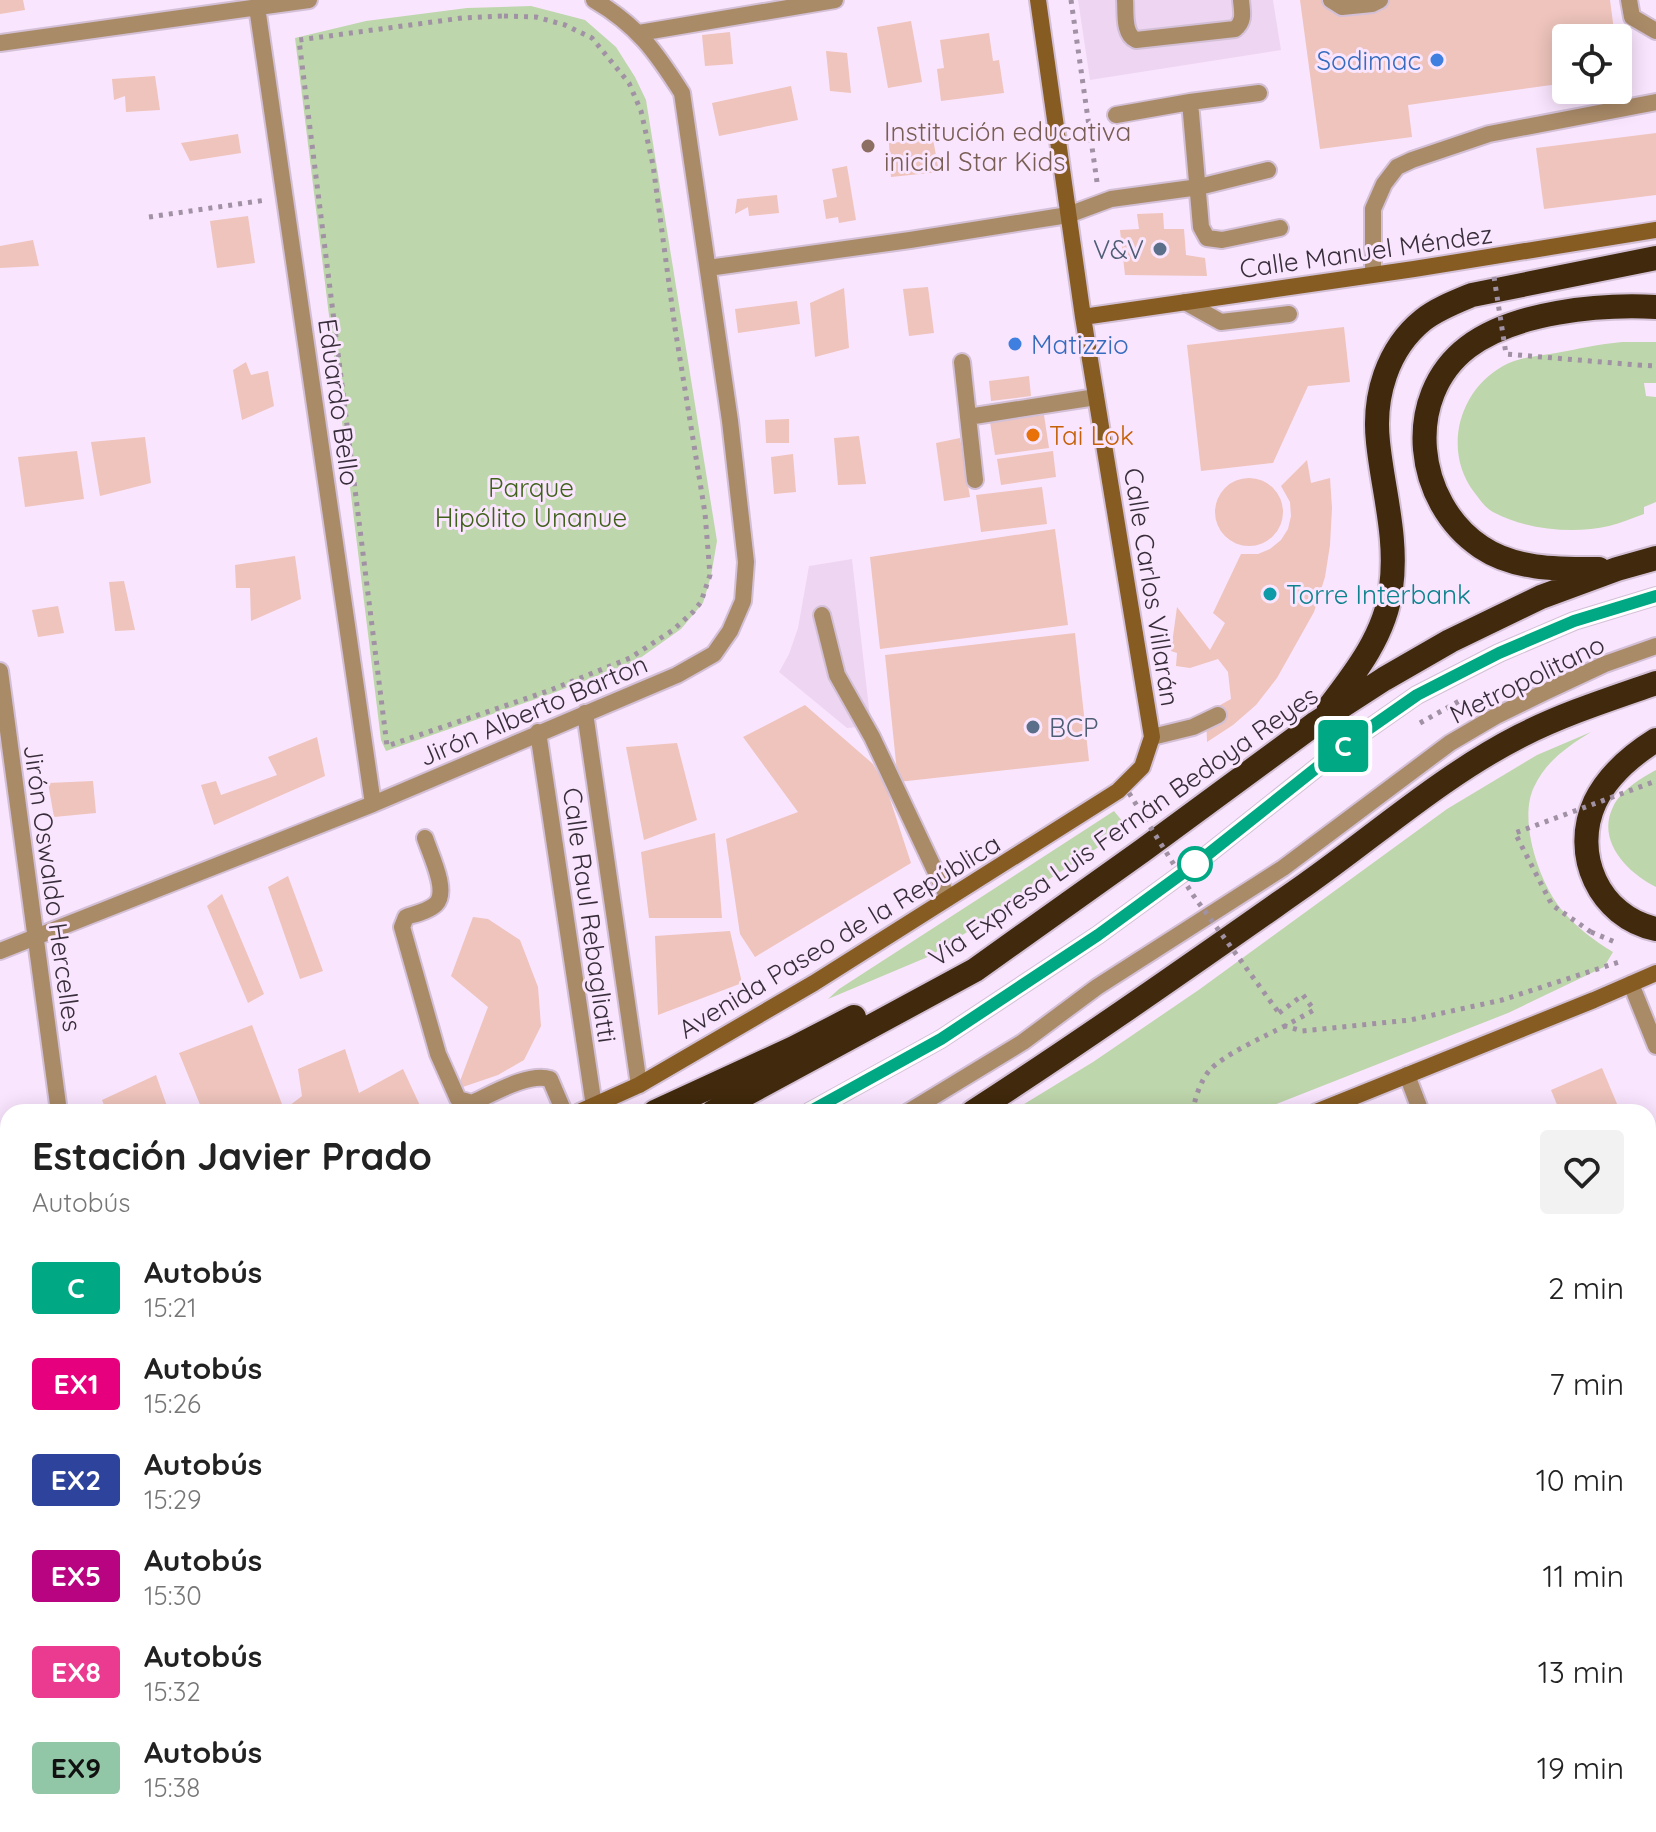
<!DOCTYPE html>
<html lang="es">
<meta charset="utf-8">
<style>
:root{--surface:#fff;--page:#f2f2f2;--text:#222;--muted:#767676}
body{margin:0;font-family:Quicksand,sans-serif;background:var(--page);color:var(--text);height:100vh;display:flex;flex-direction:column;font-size:30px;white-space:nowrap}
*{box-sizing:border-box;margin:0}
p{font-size:26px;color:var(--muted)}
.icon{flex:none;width:44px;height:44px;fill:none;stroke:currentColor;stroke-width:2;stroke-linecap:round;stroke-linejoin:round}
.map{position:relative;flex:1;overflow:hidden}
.sheet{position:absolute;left:0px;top:1104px;width:1656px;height:728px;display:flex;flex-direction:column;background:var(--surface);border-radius:24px 24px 0 0;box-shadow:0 4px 20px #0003}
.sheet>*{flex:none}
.badge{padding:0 16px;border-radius:6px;font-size:28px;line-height:52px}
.tools{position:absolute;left:1552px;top:24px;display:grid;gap:16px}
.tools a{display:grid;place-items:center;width:80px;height:80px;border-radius:8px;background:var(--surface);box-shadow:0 4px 20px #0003;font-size:40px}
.map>.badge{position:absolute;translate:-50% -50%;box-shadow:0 0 0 4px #fff}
.round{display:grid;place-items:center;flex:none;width:84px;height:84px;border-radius:8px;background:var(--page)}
.summary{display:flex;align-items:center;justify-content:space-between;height:136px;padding:0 32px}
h1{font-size:38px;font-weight:800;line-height:60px}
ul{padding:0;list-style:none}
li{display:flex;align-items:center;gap:24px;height:96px;padding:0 32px}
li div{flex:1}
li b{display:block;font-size:30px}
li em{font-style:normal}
li .badge{min-width:88px;font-weight:700;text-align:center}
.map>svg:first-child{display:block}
</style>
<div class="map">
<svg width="1656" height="1832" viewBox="0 0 1656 1832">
<rect width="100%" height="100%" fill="#fae5fe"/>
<path fill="#eed6f2" d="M1078 0H1273L1281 50 1090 80Z
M852 559 871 726 847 728 779 672 789 654 798 628 809 566Z"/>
<path fill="#bed6ac" d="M531 6 585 20 616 47 635 77 646 100 717 541 711 576 703 603 681 629 636 661 553 693 386 751 381 740 295 38 366 21 467 8Z
M1622 342H1656V383H1644L1646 396 1656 397V502L1644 507V514C1632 518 1621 523 1609 526 1574 534 1528 530 1495 513 1486 509 1480 500 1474 492 1443 451 1458 391 1503 366 1519 357 1538 356 1556 353 1578 349 1599 344 1622 342Z
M1591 732C1567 747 1546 761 1534 787 1518 820 1539 882 1561 909 1576 927 1593 940 1613 952L1604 967 1508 1013 1256 1112H1011L1093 1062 1200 989 1447 809 1537 755Z
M1656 770V887C1628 873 1596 841 1613 807 1621 790 1641 778 1656 770Z
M1114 811 1128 828 930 956 828 999 839 989Z
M1306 1824H1568L1569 1832H1307Z"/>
<path fill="#eec4bc" d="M0 0H23L25 10 0 14Z
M1300 0H1610L1615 38H1566V83L1408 105 1412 137 1320 149Z
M911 21 922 82 888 88 877 27Z
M730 32 733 64 705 66 702 35Z
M989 33 993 61 999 60 1004 93 941 101 937 69 944 68 940 40Z
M826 51 847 53 851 93 830 91Z
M155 76 160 110 126 112 125 96 114 100 112 79Z
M791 86 798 120 719 136 712 103Z
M1656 133V195L1544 209 1536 148Z
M238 134 241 153 190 161 181 143Z
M933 139 939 172 891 177 889 143Z
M847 166 856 220 839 223 838 217 826 219 823 200 837 197 832 169Z
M777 195 779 213 749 216 748 207 735 214 737 199Z
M1163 213 1164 229H1184L1186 255 1205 258 1207 276 1125 275 1120 230 1139 229 1137 214Z
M248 216 255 263 217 268 210 221Z
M33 240 39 266 0 268V246Z
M928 287 934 333 909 336 903 289Z
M844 288 849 348 815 357 810 303Z
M797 301 800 324 738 333 735 309Z
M1344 327 1350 382 1308 386 1273 463 1201 471 1187 345Z
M246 362 251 375 268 371 274 406 242 420 233 370Z
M1029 376 1031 396 991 401 989 381Z
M1044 415 1049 448 995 455 990 422Z
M789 419V443H766L765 420Z
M859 436 866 484 838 485 834 438Z
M145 437 151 483 100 496 91 442Z
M960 438 970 497 944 501 936 443Z
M77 451 84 499 25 507 18 457Z
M1053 451 1056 477 1001 485 997 459Z
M793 454 796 492 774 494 771 457Z
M1307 460 1311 483 1330 478 1332 508 1330 545 1325 577 1314 612 1277 678 1256 705 1233 725 1207 742 1206 713 1231 699 1228 672 1218 659 1190 668 1176 666 1177 653 1171 651 1177 607 1210 650 1225 623 1213 613 1241 554H1258L1270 549 1281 540 1288 529 1291 516 1290 502 1281 486Z
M1215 512a34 34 0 1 1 68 0a34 34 0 1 1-68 0Z
M1042 487 1047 524 981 532 976 495Z
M1055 529 1068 625 880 649 870 557Z
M295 556 301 599 251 621 250 588H236L235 565Z
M124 581 135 630 115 631 109 582Z
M58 606 64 633 38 637 32 610Z
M1075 633 1089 761 898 782 885 655Z
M805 705 873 764 886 787 911 863 755 957 740 934 726 839 798 812 743 737Z
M317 737 325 776 214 825 201 785 216 781 221 795 277 775 268 757Z
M677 743 697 820 644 840 626 747Z
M93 781 96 813 54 817 48 783Z
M715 833 722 918H649L641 852Z
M288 876 323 971 300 979 268 887Z
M222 894 264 994 248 1003 207 906Z
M473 917 488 919 520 940 538 987 541 1026 524 1060 498 1075 457 1089 488 1007 451 976Z
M730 931 742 983 658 1015 655 936Z
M252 1025 285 1112H203L179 1053Z
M345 1049 359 1093 403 1069 423 1112H292L289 1106 302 1096 298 1069Z
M1602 1068 1620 1111 1560 1112 1551 1090Z
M156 1075 169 1112H107L102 1100Z
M0 1167 8 1196V1263L0 1267Z
M1656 1488V1546L1655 1547 1648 1514V1490Z
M1656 1563V1612L1648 1613V1564Z
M8 1722V1759L0 1760V1723Z
M1656 1726V1761L1651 1762 1648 1746V1727Z
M8 1810V1824H43L44 1832H0V1811Z
M170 1824H312L313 1832H171Z
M564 1824H655L656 1832H566Z
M716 1824H734V1831L716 1830Z
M931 1824H990L991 1832H932Z
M1139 1824H1167V1832H1139Z
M1172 1824H1239L1240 1832H1173Z"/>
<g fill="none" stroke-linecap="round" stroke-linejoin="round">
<defs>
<path id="lane" d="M1125 0C1126 13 1123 34 1136 40L1235 29C1245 21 1242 12 1241 0
M1331 0 1342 7 1372 4 1380 0
M1629 0 1632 17 1656 31
M1190 102 1259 93
M1116 115 1190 102 1201 227 1207 238 1222 240 1280 228
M1068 215 1111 199 1199 187 1268 170
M1373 274V209L1384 184 1397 167 1412 160 1489 134 1656 102
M1185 302 1221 322 1289 314
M962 362 975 480
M968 417 1096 397
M822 615 837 675 872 737 948 898
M1152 737 1193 727 1218 715
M425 838C430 854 449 891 436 904 429 911 415 914 406 917L402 927 438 1054 458 1099 472 1103C492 1094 529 1072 550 1079L564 1112
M1631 984 1656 1046
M1407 1075 1421 1112
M809 1112 941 1039 1098 935 1202 859 1344 746 1417 695 1499 653 1574 621 1656 596
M908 1112 1023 1042 1097 987 1283 868 1450 743 1496 716 1545 692 1605 664 1656 646
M0 1476 8 1473"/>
<path id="street" d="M257 7 373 804
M639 33 835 0
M0 43 309 0
M708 268 910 240 1068 215
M0 671 59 1112
M585 713 639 1085
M538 732 594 1106
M0 951 373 804 677 675 714 654 730 631 743 601 746 562 730 421 682 93C656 52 637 25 594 0
M1648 1426 1656 1423
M157 1824 158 1832
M527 1824 528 1832
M887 1824 888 1832
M1294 1824 1295 1832
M1615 1824 1616 1832"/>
<path id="secondary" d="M1083 317 1414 269 1656 230
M579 1112 639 1085 814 983 1118 791 1142 767 1152 737 1083 317 1038 0
M1316 1112 1594 1000 1656 973
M0 1346 8 1343
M0 1627 8 1624"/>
<path id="highway" d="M1599 569C1559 569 1515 570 1481 547 1415 503 1402 397 1468 347 1514 312 1599 304 1656 307
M1329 707C1356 672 1386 633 1391 588 1398 538 1383 491 1378 442 1373 397 1387 349 1423 320 1437 309 1455 302 1472 295L1656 258
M1656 740C1632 755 1608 775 1595 802 1571 854 1599 917 1656 929
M655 1112 794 1048 854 1017
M713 1112 975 970 1142 851 1316 723 1384 679 1450 641 1541 597 1617 569 1656 558
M973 1112C1086 1039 1195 962 1305 885 1376 835 1442 776 1520 736 1563 714 1610 699 1656 683
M0 1413 8 1410
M0 1542 8 1540"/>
</defs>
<use href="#lane" stroke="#d3c0d7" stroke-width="20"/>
<use href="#street" stroke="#d3c0d7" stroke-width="20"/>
<use href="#secondary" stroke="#d3c0d7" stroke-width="20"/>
<use href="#highway" stroke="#d3c0d7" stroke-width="28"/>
<path stroke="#a191a4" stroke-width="5" stroke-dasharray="4 6" stroke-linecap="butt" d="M1071 0 1097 182
M504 16 536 17 565 25 592 38 629 83 641 111 653 165 675 328 705 513 710 575 701 602 693 612 673 630 630 658 548 691 387 746 299 40 462 18Z
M149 217 266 200
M1638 365 1656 366
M1420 723 1463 699
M1591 932 1615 942
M1279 1013 1303 995 1314 1010 1285 1026 1302 1031 1410 1020 1502 1000 1622 961
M1193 1112C1194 1100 1201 1080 1209 1071 1221 1056 1267 1035 1285 1026
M492 1824 493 1832
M1466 1832 1470 1824"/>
<use href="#lane" stroke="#aa8b68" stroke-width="16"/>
<use href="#street" stroke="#aa8b68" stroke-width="16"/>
<use href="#secondary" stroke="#875c22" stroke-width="16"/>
<use href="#highway" stroke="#40290c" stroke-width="24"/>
<path stroke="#a191a4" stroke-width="5" stroke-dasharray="4 6" stroke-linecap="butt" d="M1494 277 1506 354 1638 365
M1129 793 1193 895 1279 1013
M1591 932 1552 905 1515 833 1656 781"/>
</g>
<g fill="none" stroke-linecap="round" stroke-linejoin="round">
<defs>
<path id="line" d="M809 1112 941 1039 1098 935 1202 859 1344 746 1417 695 1499 653 1574 621 1656 596"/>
</defs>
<use href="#line" stroke="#fff" stroke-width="18"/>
<use href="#line" stroke="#00a884" stroke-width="12"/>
</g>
<g fill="#3f7fe0" stroke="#fae5fe" stroke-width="3">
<circle cx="1437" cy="60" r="8"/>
<circle cx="1015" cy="344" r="8"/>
</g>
<circle fill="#8d6e63" stroke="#fae5fe" stroke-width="3" cx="868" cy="146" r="8"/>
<g fill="#5c6f8a" stroke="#fae5fe" stroke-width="3">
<circle cx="1160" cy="249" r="8"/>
<circle cx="1033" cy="727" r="8"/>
</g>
<circle fill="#e8710a" stroke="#fae5fe" stroke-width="3" cx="1033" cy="435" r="8"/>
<circle fill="#0f9aa8" stroke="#fae5fe" stroke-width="3" cx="1270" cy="594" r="8"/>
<circle fill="#fff" stroke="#00a884" stroke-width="4" cx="1195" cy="864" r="16"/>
<g text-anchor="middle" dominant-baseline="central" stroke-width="6" stroke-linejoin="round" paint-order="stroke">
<g font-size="26" fill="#366cbe" stroke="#fae5fe" text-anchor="end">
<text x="1421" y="60">Sodimac</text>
<text x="1031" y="344" text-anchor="start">Matizzio</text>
</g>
<g font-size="26" fill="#785e54" stroke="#fae5fe" text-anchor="start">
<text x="884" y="131">Institución educativa<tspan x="884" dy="30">inicial Star Kids</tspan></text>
</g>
<g font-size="26" fill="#4e5e75" stroke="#fae5fe" text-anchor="end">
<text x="1144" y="249">V&amp;V</text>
<text x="1049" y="727" text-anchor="start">BCP</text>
</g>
<g font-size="26" fill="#382e3a" stroke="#fae5fe">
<text transform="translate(1366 251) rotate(-8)">Calle Manuel Méndez</text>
<text transform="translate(339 402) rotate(82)">Eduardo Bello</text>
<text transform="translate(1152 587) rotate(81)">Calle Carlos Villarán</text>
<text transform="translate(1527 679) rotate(-26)">Metropolitano</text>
<text transform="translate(533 710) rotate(-23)">Jirón Alberto Barton</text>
<text transform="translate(1123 826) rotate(-35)">Vía Expresa Luis Fernán Bedoya Reyes</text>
<text transform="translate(53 888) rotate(82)">Jirón Oswaldo Hercelles</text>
<text transform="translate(590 915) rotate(82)">Calle Raul Rebagliatti</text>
<text transform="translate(839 936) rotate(-31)">Avenida Paseo de la República</text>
</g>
<g font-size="26" fill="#c56008" stroke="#fae5fe" text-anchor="start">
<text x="1049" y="435">Tai Lok</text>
</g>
<g font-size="26" fill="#3f611a" stroke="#fae5fe">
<text x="531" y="487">Parque<tspan x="531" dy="30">Hipólito Unanue</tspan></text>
</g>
<g font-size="26" fill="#0d838f" stroke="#fae5fe" text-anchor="start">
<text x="1286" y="594">Torre Interbank</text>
</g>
</g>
</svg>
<div class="tools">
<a><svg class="icon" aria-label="locate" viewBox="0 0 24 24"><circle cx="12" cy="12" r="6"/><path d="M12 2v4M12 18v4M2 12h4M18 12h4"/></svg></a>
</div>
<b class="badge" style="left:1343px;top:746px;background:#00a884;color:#fff">C</b>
<section class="sheet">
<div class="summary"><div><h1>Estación Javier Prado</h1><p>Autobús</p></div><a class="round"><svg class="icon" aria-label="heart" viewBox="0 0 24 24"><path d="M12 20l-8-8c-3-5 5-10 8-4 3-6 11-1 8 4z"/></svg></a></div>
<ul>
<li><span class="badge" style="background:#00a884;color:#fff">C</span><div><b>Autobús</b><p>15:21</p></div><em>2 min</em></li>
<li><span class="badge" style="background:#e6007e;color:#fff">EX1</span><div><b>Autobús</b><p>15:26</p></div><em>7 min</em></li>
<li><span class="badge" style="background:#2d439c;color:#fff">EX2</span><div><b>Autobús</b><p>15:29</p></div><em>10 min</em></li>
<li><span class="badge" style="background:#b80480;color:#fff">EX5</span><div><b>Autobús</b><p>15:30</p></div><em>11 min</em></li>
<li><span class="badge" style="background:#eb3b91;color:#fff">EX8</span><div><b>Autobús</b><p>15:32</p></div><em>13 min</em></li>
<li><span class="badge" style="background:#91c6a6;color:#111">EX9</span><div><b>Autobús</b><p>15:38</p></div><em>19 min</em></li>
</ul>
</section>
</div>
